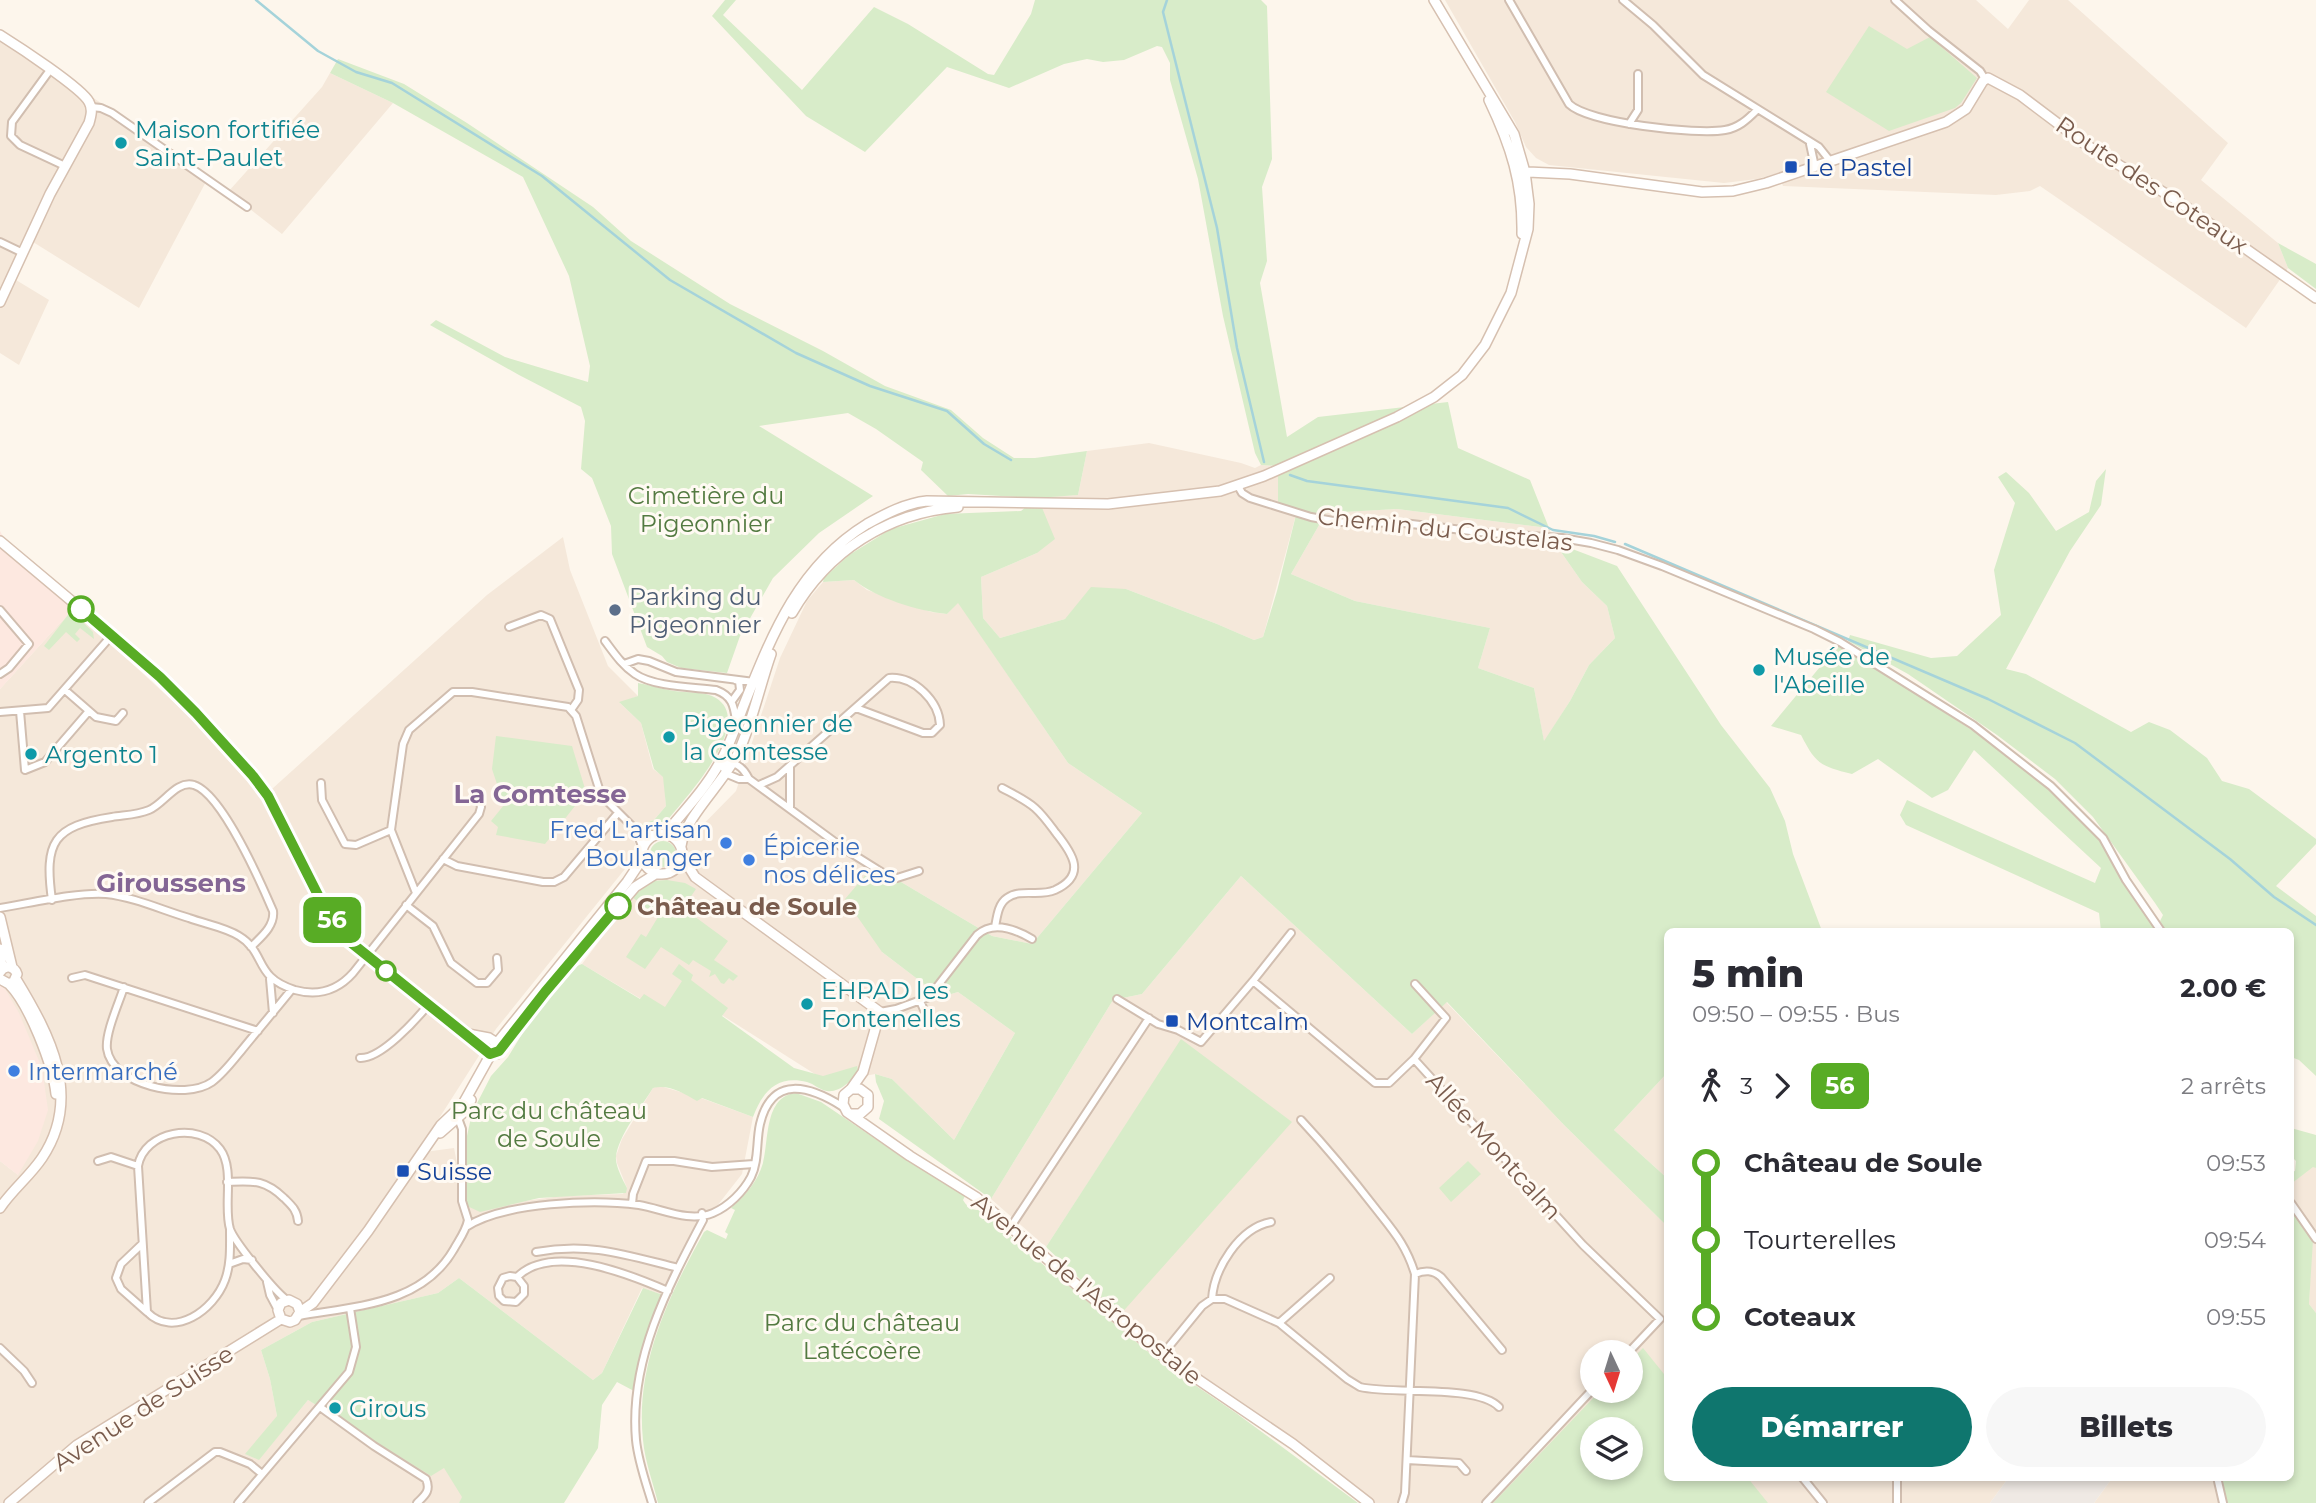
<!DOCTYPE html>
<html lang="fr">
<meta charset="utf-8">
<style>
:root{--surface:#fff;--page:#f7f7f7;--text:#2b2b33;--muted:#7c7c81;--accent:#0f766e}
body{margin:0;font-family:Montserrat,sans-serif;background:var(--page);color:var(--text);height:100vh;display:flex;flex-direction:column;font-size:26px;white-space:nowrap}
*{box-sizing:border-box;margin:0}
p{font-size:23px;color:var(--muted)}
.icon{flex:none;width:38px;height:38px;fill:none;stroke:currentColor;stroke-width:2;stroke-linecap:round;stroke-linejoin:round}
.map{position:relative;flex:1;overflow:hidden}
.sheet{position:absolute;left:1664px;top:928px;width:630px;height:553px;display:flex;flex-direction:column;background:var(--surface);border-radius:10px;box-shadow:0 4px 10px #0003}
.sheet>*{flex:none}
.badge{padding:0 14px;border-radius:10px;font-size:24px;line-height:46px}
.needle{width:46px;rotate:176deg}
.fabs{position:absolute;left:1580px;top:1340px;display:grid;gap:14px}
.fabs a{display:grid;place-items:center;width:63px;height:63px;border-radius:50%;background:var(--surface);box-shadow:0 4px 10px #0003;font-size:35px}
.map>.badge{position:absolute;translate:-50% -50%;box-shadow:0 0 0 4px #fff}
.legs{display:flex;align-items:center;gap:10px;height:77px;padding:0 28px;font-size:23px}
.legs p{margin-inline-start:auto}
.overview{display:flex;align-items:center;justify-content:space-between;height:119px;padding:0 28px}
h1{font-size:38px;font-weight:800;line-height:52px}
.cta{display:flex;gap:14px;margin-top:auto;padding:14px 28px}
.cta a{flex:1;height:80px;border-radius:42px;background:var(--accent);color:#fff;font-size:28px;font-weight:800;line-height:80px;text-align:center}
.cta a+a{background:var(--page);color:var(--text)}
ul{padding:0 28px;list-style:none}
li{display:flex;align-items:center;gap:24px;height:77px;font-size:26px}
li i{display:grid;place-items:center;width:10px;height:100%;margin:0 9px;background:currentColor}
li i::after{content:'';width:18px;height:18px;margin:-9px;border:5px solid;border-radius:50%;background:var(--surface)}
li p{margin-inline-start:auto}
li:first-child i{background:linear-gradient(#0000 50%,currentColor 0)}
li:last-child i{background:linear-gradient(currentColor 50%,#0000 0)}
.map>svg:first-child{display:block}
</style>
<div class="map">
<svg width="2316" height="1503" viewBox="0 0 2316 1503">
<rect width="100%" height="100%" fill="#fdf6ec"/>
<path fill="#f5e8da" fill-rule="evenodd" d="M1445 0H1976L2008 29 2029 0H2068L2228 143 2201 180 2278 243 2288 268 2246 328 2040 186 2030 191 1996 195 1783 186 1778 173 1757 179 1724 183 1549 165 1536 158 1526 147 1515 122Z
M0 30 95 99 209 176 139 308 33 242 16 280 49 300 19 365 0 353Z
M330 73 393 103 282 234 228 192 322 87Z
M1149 443 1241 463 1255 468 1261 465 1278 466 1297 511 1263 637 1254 640 1217 624 1126 589 1065 619 1000 638 983 618 981 577 1037 553 1038 497 1078 495 1087 451Z
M1397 509 1549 528 1554 542 1582 582 1607 606 1615 638 1589 665 1570 701 1544 742 1534 688 1478 668 1490 628 1355 601 1291 574 1326 513Z
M563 537 570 570 608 666 638 696 620 703 641 723 653 769 664 777 666 806 654 820 639 825 629 835 635 843 637 850 633 859 496 1029 417 1153 454 1148 465 1204 518 1202 561 1196 623 1194 627 1188 617 1163 616 1156 622 1139 653 1088 660 1086 701 1098 753 1117 742 1174 703 1224 663 1295 642 1288 602 1373 593 1380 459 1278 438 1293 312 1322 261 1350 270 1379 277 1416 259 1459 308 1400 431 1475 444 1467 463 1497 459 1503H0V1161L18 1175 0 980V689L73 609 190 717 262 798 487 595Z
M854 580 867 590 931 612 947 614 958 602 1068 763 1142 813 1032 944 992 936 901 882 870 871 882 952 941 997 958 992 1015 1033 954 1140 892 1079 875 1074 829 1083 717 1012 665 1008 641 999 582 964 632 897 736 791 780 658 807 601 823 582Z
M1241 876 1412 1034 1446 1002 1564 1125 1668 1227V1477H2009L1990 1503H1371L1318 1458 1119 1316 1182 1039 1046 1247 991 1199 1113 1000 1142 994ZM1592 1353H1631V1391H1592ZM1592 1430H1631V1468H1592Z
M1668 1072V1179L1614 1130Z
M2313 1166 2316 1168V1313L2309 1304 2312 1240 2291 1208V1184Z
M2113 1477H2215L2222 1503H2094Z"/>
<path fill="#fde8e0" d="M0 531 4 539 73 609 0 689Z
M0 980 19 1013 42 1068 48 1110 38 1141 18 1175 0 1161Z"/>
<path fill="#efe9e4" d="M2009 1477H2113L2094 1503H1990Z"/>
<path fill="#d8ecc9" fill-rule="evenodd" d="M725 0H736L723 15 802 90 874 7 908 24 988 74 994 75 1031 14 1035 0H1261L1267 6 1272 159 1262 187 1267 261 1260 283 1287 437 1318 417 1448 402 1458 448 1530 480 1549 528 1397 509 1326 513 1291 574 1355 601 1490 628 1478 668 1534 688 1544 741 1570 701 1589 665 1615 638 1607 606 1582 582 1554 542 1617 566 1721 725 1770 788 1785 821 1793 854 1822 931H1668V1072L1614 1130 1668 1179V1227L1564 1125 1447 1002 1412 1034 1241 876 1142 994 1113 1000 991 1199 879 1119 884 1101 876 1082 875 1074 892 1079 954 1140 1015 1033 958 992 941 997 882 952 845 899 869 871 901 882 992 936 1032 944 1142 813 1068 763 958 603 947 614C918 611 876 598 854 580L823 582 824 578 849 555 891 529 945 514 1021 511 1037 498 968 494 948 496 921 470 923 462 876 429 848 413 759 426 873 496 819 533 773 578 740 636 727 673 681 668 667 662 662 656 647 647 612 554 611 526 592 478 581 469 585 421 581 407 519 375 430 325 436 320 505 357 588 382 590 366 569 276 523 177 393 103 330 73 338 59 404 84 467 123 593 207 631 241 730 304 823 351 885 386 951 410 983 438 1014 458H1035L1087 451 1078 495 1038 498 1055 539 1037 553 981 577 983 618 1000 638 1065 619 1091 587 1126 589 1217 624 1254 640 1263 637 1277 591 1297 511 1278 502V466L1261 465 1255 453 1223 316 1198 179 1170 80V63L1162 47 1157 46 1124 60 1103 62 1087 59 1064 64 1009 88 947 67 865 152 806 116 712 16Z
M1869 26 1907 49 1930 37 1977 78 1961 103 1955 108 1889 131 1826 92Z
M2278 243 2316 264V289L2288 268Z
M2106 469 2101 505 2070 551 2006 669 2026 674 2131 732 2149 722 2170 730 2207 758 2222 781 2249 789 2316 839V844L2276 886 2316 916V1076L2299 1060 2291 1057V931H2166L2160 921 2163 915 2155 903 2093 817 2055 779 1997 735 1908 674 1848 641 1850 635 1931 658 1957 656 2001 615 1994 570 2015 503 1998 477 2006 472 2029 493 2056 531 2089 512 2096 481Z
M71 611 93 632 94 639 80 628 75 634 80 639 77 642 66 632 49 650 44 646Z
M1839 644 2007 753 2049 786 2091 830 2110 853 2125 885 2156 931H2101L2099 913 1906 825 1900 815 1907 800 2095 883 2101 868 1974 750 1948 790 1932 798 1878 759 1852 774C1820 766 1816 764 1801 735L1771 726Z
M638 683C650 685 662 689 674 691 687 693 705 691 716 698 758 724 678 806 660 829H650L639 825 654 820 666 806 663 777 654 769 641 723 619 702 638 696Z
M496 736 572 746 586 792 545 844 496 835 498 827 491 821 504 805 492 769Z
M650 854a13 13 0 1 1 26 0a13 13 0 1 1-26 0Z
M667 880 685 883 696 889 683 908 728 941 714 960 738 976 733 981 729 978 724 984 721 983 715 974 709 977 711 971 693 960 689 965 661 947 645 969 626 957 641 934 646 937 658 917 632 897 653 881Z
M582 964 640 999 644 994 665 1007 682 981 672 974 679 964 693 975 691 980 728 1008 722 1016 794 1068 823 1076 857 1066 858 1070C854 1080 839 1093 827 1091 820 1090 814 1084 807 1082 777 1075 763 1091 753 1117L702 1098 697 1101C683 1093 669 1084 653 1088 642 1106 618 1136 616 1157 615 1166 623 1180 627 1188L626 1193 539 1198 480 1212 465 1205V1145L472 1113 491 1076 508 1057 530 1021 577 966Z
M1181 1039 1292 1122 1119 1316 1046 1247Z
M796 1093 821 1102 902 1157 965 1196 963 1200C967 1207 974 1212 981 1209L1022 1247 1158 1360 1236 1413 1358 1503H658C653 1482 645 1462 643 1440 635 1365 669 1295 704 1232L707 1230 726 1239 728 1234 725 1232 735 1210 731 1208C745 1196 758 1181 763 1163 769 1141 764 1096 796 1093Z
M2291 1128 2316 1135V1168L2313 1167 2291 1184V1172L2295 1171 2296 1161 2291 1156Z
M1468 1161 1481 1174 1451 1202 1439 1188Z
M2291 1208 2313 1240 2309 1304 2316 1313V1503H2222L2215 1477H2291Z
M459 1278 593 1380 602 1373 643 1288 663 1295 647 1335 634 1391 617 1382 602 1405 598 1448 564 1503H459L462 1497 444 1468 431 1476 308 1400 259 1460 245 1454 277 1416 270 1379 261 1350 312 1322 438 1293Z
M1643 1348 1668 1379V1477H1747L1768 1503H1493L1600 1391H1631V1360ZM1592 1430H1631V1468H1592Z"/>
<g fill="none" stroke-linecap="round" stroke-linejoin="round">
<path stroke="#a5d3da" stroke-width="2.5" d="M256 0 318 51 356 72 392 83 542 176 670 280 796 353 870 386 947 411 984 444 1011 460
M1167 0 1163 12 1217 228 1237 348 1264 462
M1290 475 1307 481 1508 508 1553 530 1594 536 1615 542
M1625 544 1988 699 2075 743 2230 859 2274 897 2316 925"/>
<defs>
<path id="street" d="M1509 0 1569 104C1589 123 1696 135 1725 130 1738 128 1747 120 1757 110
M1623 0 1653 25 1703 75 1819 147 1831 162
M1895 0 1928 30 1980 71 1985 79
M50 70 12 122 11 136 20 145 65 166
M91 107 101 108 112 113 247 207
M1629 124 1638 110V74
M1810 144 1815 167
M0 242 23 253
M1238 486 1242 493 1250 498 1311 517 1339 522 1403 523 1488 533 1562 538 1591 543 1618 550 1662 566 1814 629 1840 642 1973 725 2051 786 2103 838 2126 880 2161 931
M0 610 29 644 9 668 0 674
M509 627 541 615 550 619 579 690 578 700 571 710
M605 641C614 653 622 665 635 674 654 687 693 687 716 690 732 696 734 705 736 721
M624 664 638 659 649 661 676 672 754 682
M65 690 96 717 116 721 123 713
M732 701 740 690 739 681 735 680
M20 711 25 770 45 762 89 711
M0 712 48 708 112 635
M790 767V808
M749 779H739L727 774 720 762C735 762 742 765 749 779L843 848 883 873 897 878 919 871
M321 783 322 800 345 844 356 845 391 830
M759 785 777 777 889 678C914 676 939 701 940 725L932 733H923L856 708
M636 830 643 849
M443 859 457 866 543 882H554L564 877 618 813
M416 893 391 830 403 744 409 730 453 692H472L568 707 576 716 601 795 636 830 655 835
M52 900C44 842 53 826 112 817 124 815 137 815 149 810 164 804 176 780 194 785 222 794 261 883 273 911 275 926 261 937 251 947
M406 905 433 926 451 963 477 983H487L498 970 497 958
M0 908C31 903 76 892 106 894 134 897 162 910 189 918 205 924 225 927 239 936 267 953 253 977 295 990 317 996 337 991 353 973L479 814 481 807 478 796
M995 927C997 917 998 904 1007 898 1021 888 1039 897 1055 890 1087 875 1073 854 1056 833 1050 825 1043 815 1035 808 1026 800 1013 794 1002 788
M72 978 85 975 258 1031
M270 979 273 1013
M1253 981 1291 933
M124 987C119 1003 105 1033 107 1049 112 1085 185 1101 212 1082 223 1074 232 1062 241 1051 258 1030 275 1010 292 989
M1117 999 1158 1024 1178 1030 1201 1042 1253 981 1375 1083H1389L1414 1059 1583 1245 1660 1319 1628 1353
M920 1001 930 1023
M880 1012 896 1009 929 997 977 935C993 920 1015 929 1032 939
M360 1058C381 1059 416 1020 429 1004
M1414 1059 1446 1018 1415 984
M1301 1120C1328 1149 1352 1178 1376 1209 1394 1232 1406 1245 1415 1274L1405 1493 1402 1503
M98 1161 111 1157 138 1166
M227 1182C253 1181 264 1179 284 1198 292 1206 297 1210 298 1221
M2291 1203 2316 1239
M632 1204 633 1194 646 1161H674L712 1167 754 1164
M466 1227C504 1202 595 1199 639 1205 663 1209 689 1223 713 1213 729 1206 743 1192 751 1177 759 1161 756 1141 760 1124 772 1074 810 1086 843 1107
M1010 1228 1149 1018
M230 1230C230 1246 231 1264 225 1280 214 1310 174 1339 147 1312L138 1166C144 1131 199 1121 220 1149 235 1169 223 1206 230 1229 234 1241 275 1292 287 1300
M142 1244 121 1264 116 1278 121 1289 147 1312
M536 1252C590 1242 626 1255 678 1268
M229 1264 243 1259 252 1260
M1415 1274C1425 1270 1433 1270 1441 1277L1502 1350
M517 1277 524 1286V1294L516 1302 504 1301 499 1296 498 1288 503 1278 510 1276 517 1277C552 1242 631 1275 668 1291
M267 1282 270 1295 278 1310
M1212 1299C1214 1269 1239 1228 1271 1222
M299 1316C355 1306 422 1305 454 1249 459 1240 466 1231 468 1220L462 1201V1129L458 1118 455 1117
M1279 1323 1330 1278
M0 1348 24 1371 32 1383
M1162 1355 1202 1306 1212 1299H1225L1279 1323 1347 1379 1360 1387C1393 1395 1477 1384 1499 1407
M320 1407 374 1446 426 1479C431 1491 425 1495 417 1503
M1407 1460 1459 1463 1466 1471
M1802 1477 1823 1503
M2217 1477 2223 1503
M148 1503 215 1452H220L250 1464 262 1474
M238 1503 349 1372 356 1347 350 1308
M652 1503C646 1483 638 1461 636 1440 629 1361 667 1288 703 1220L702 1213
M1486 1503 1592 1390
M1897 1503V1477"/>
<path id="secondary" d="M0 35C16 45 82 88 89 102 93 109 91 116 89 123L50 194 0 302
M1489 100C1511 146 1523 183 1522 234
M1518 173 1528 172 1570 174 1702 192 1733 191 1766 183 1946 122 1966 109 1983 81 1988 78 2020 95 2085 144 2176 200 2316 298
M0 541 130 650 196 713 253 776 268 796 317 894 340 931 357 949 467 1033 490 1054 499 1051
M792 613C828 551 887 513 958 507
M665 834C684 811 706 788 720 762 731 743 737 722 745 702 773 632 800 565 867 524 885 514 906 503 927 501L1108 504 1220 491 1264 476 1397 417 1434 397 1462 375 1485 345 1511 293 1528 229 1529 204 1525 172 1514 134 1434 0
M642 854a20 20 0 1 1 40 0a20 20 0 1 1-40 0Z
M681 846C685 816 725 782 739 751 753 720 760 685 771 654
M682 856 695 877 880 1012 863 1072 851 1089
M0 917 12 967
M0 949 2 969
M567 967 635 887 657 873
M0 972C5 964 14 966 17 974L14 981 9 984 0 979
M9 984C29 1004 53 1065 56 1094
M468 1034 489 1038 497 1043 498 1046
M497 1054 516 1029
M851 1114H860L868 1107V1095L860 1089H851L844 1095 843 1104 847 1112 910 1156 976 1197 1078 1286 1162 1355 1293 1444 1369 1503
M440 1133 464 1112 471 1100
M0 1208C12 1190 30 1176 42 1158 83 1097 50 1035 16 979
M300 1312 297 1304 289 1300 281 1303 278 1310 281 1319 290 1322 295 1320 300 1312 313 1303 368 1231 441 1125 463 1104 497 1043 627 882 643 858
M9 1503 77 1445 281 1319"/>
</defs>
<use href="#street" stroke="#d1beb0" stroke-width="10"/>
<use href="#secondary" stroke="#d6c0b0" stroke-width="12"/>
<use href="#street" stroke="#fff" stroke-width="6"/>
<use href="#secondary" stroke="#fff" stroke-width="9"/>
</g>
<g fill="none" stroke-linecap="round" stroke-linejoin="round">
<defs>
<path id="line-1" d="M81 609 160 677 196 713 253 776 268 796 322 903 349 941 490 1054 499 1051 545 992 618 906"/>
</defs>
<use href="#line-1" stroke="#fff" stroke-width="16"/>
<use href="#line-1" stroke="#58ac25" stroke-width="10"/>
</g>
<g fill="#0f9aa8" stroke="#fffaf3" stroke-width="2.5">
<circle cx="121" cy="143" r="7"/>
<circle cx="1759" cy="670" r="7"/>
<circle cx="669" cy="737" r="7"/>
<circle cx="31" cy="754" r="7"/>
<circle cx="807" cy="1004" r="7"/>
<circle cx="335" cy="1408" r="7"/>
</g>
<g fill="#1a4fb4" stroke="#fffaf3" stroke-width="2.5">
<rect x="1784" y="160" width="14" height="14" rx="3.5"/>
<rect x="1165" y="1014" width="14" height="14" rx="3.5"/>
<rect x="396" y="1164" width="14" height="14" rx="3.5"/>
</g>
<g fill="#fff" stroke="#58ac25" stroke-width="3.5">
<circle cx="81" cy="609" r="12"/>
<circle cx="618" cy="906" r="12"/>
<circle cx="386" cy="971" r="9"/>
</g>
<circle fill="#5c6f8a" stroke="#fffaf3" stroke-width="2.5" cx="615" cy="610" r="7"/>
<g fill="#3f7fe0" stroke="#fffaf3" stroke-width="2.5">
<circle cx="726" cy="843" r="7"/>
<circle cx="749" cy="860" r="7"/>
<circle cx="14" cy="1071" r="7"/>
</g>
<g text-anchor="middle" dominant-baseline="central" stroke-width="6" stroke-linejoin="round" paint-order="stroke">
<g font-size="24" fill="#0d838f" stroke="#fffaf3" text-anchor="start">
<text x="135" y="129">Maison fortifiée<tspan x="135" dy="28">Saint-Paulet</tspan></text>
<text x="1773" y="656">Musée de<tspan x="1773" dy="28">l'Abeille</tspan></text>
<text x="683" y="723">Pigeonnier de<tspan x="683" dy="28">la Comtesse</tspan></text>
<text x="45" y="754">Argento 1</text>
<text x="821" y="990">EHPAD les<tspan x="821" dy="28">Fontenelles</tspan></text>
<text x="349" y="1408">Girous</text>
</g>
<g font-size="24" fill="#164399" stroke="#fffaf3" text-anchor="start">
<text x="1805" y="167">Le Pastel</text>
<text x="1186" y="1021">Montcalm</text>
<text x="417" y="1171">Suisse</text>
</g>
<g font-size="24" fill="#7a5c4d" stroke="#fffaf3">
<text transform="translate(2152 185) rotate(34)">Route des Coteaux</text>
<text transform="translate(1445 529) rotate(6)">Chemin du Coustelas</text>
<text transform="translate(1494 1146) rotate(48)">Allée Montcalm</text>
<text transform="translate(1087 1289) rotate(39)">Avenue de l'Aéropostale</text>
<text transform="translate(143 1408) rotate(-33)">Avenue de Suisse</text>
</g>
<g font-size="24" fill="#537a41" stroke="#fffaf3">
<text x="706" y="495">Cimetière du<tspan x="706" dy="28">Pigeonnier</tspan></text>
<text x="549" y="1110">Parc du château<tspan x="549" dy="28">de Soule</tspan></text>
<text x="862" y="1322">Parc du château<tspan x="862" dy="28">Latécoère</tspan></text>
</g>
<g font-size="24" fill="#4e5e75" stroke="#fffaf3" text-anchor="start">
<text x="629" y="596">Parking du<tspan x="629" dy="28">Pigeonnier</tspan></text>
</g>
<g font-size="24" fill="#366cbe" stroke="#fffaf3" text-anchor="start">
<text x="712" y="829" text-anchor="end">Fred L'artisan<tspan x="712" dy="28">Boulanger</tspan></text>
<text x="763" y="846">Épicerie<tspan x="763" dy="28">nos délices</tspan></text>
<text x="28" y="1071">Intermarché</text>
</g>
<g font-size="24" font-weight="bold" fill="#7a5c4d" stroke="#fffaf3" text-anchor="start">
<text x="637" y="906">Château de Soule</text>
</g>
<g font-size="26" font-weight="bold" fill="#846695" stroke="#fffaf3">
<text x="540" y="794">La Comtesse</text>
<text x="171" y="883">Giroussens</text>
</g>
</g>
</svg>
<div class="fabs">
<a><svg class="needle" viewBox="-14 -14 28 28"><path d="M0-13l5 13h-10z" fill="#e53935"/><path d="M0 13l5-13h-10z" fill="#7c7c81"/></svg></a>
<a><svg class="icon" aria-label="layers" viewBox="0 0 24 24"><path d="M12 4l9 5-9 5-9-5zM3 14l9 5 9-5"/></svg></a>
</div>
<b class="badge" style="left:332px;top:920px;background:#58ac25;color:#fff">56</b>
<section class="sheet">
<div class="overview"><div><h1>5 min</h1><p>09:50 – 09:55 · Bus</p></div><b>2.00 €</b></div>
<div class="legs"><svg class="icon" aria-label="walk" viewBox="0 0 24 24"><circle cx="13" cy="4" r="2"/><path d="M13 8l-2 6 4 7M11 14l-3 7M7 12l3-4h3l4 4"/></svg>3<svg class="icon" aria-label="forward" viewBox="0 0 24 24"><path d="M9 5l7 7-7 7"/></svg><b class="badge" style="background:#58ac25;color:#fff">56</b><p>2 arrêts</p></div>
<ul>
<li><i style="color:#58ac25"></i><b>Château de Soule</b><p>09:53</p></li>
<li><i style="color:#58ac25"></i><span>Tourterelles</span><p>09:54</p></li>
<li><i style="color:#58ac25"></i><b>Coteaux</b><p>09:55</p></li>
</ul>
<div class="cta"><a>Démarrer</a><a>Billets</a></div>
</section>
</div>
